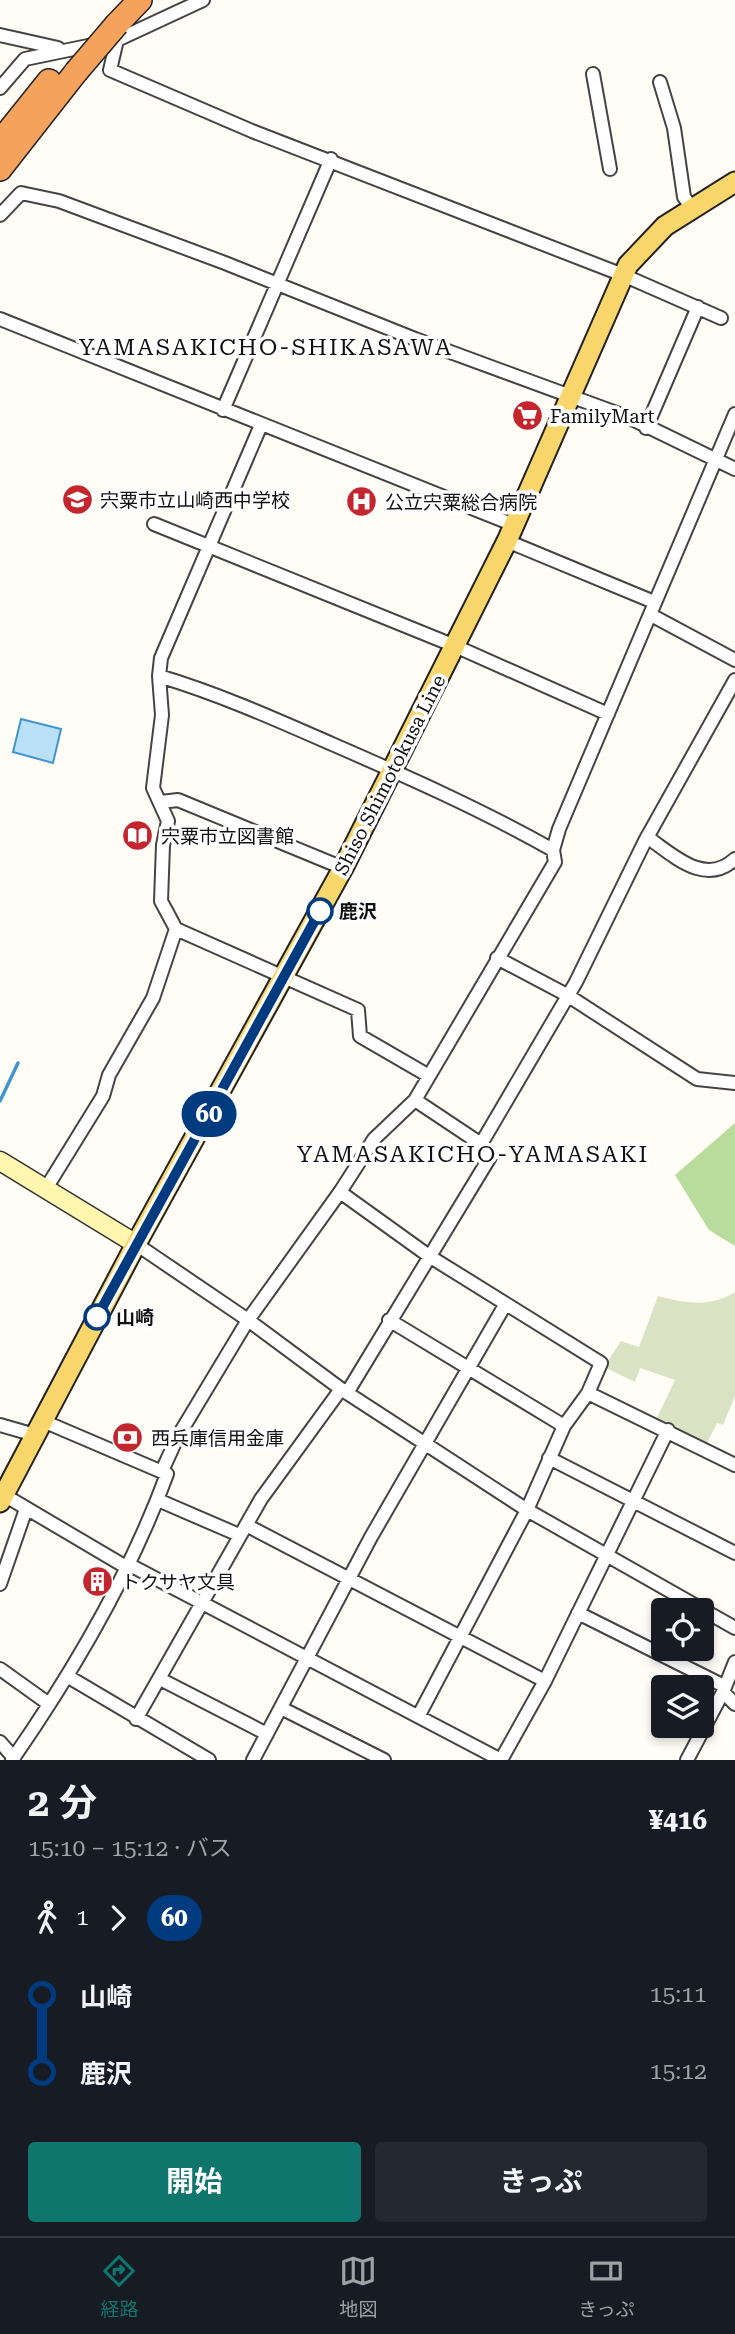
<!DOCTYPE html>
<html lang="ja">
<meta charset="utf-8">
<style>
:root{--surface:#171b24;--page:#242831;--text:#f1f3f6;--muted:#9ea1a6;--line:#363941;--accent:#0f766e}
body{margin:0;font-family:"Roboto Serif","Noto Sans JP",serif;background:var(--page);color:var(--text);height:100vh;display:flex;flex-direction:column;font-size:26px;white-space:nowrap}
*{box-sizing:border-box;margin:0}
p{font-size:23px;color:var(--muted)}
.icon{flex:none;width:38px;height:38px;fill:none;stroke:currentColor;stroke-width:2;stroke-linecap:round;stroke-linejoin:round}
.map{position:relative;height:1760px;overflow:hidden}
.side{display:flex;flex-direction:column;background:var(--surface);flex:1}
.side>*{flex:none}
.badge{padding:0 14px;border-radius:23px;font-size:24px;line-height:46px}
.buttons{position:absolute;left:651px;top:1598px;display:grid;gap:14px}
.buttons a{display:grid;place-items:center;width:63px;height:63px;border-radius:7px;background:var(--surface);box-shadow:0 4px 10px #0003;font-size:35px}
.map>.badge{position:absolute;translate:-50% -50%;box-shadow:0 0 0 4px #fff}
.legs{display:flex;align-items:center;gap:10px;height:77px;padding:0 28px;font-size:23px}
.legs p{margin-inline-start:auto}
.headline{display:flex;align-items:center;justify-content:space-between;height:119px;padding:0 28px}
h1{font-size:38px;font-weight:700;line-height:52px}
.action{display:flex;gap:14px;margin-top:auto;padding:14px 28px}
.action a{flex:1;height:80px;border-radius:7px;background:var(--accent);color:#fff;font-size:28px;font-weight:700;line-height:80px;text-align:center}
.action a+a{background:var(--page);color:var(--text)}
ul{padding:0 28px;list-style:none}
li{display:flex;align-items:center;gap:24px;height:77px;font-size:26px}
li i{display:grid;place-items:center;width:10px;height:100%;margin:0 9px;background:currentColor}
li i::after{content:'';width:18px;height:18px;margin:-9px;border:5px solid;border-radius:50%;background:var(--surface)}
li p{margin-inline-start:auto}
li:first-child i{background:linear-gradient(#0000 50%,currentColor 0)}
li:last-child i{background:linear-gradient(currentColor 50%,#0000 0)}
.menu{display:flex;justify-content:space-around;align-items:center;height:98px;border-top:2px solid var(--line);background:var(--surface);font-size:19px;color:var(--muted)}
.menu a{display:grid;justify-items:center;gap:4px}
.menu .selected{color:var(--accent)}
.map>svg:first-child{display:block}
</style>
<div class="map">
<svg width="735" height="1760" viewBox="0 0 735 1760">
<rect width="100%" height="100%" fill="#fffdf5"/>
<path fill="#b9dc9c" d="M735 1123V1246L709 1230 675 1175Z"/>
<path fill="#d9e3c4" d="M735 1292V1396L723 1425 717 1423 703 1451 653 1426 675 1380 640 1368 635 1382 604 1367 621 1341 639 1347 658 1296C685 1303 710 1308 735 1292Z"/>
<path fill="#b9e0f7" stroke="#3f96cf" stroke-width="2" d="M21 719 61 729 53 763 13 752Z"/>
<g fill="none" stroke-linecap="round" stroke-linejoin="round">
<path stroke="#3f96cf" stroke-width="3.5" d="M0 1101 18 1063"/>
<defs>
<path id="street" d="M0 35 58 48
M117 40 110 70 252 131 623 275 721 318
M593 74 610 169
M660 82 674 128 684 197 692 208
M0 88 25 59 117 40 203 0
M0 215 21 193 59 201 225 263 415 339 630 418 735 469
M0 319 514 525
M223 410 331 159
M261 425 161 658 159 676 162 715 153 788 168 821 163 845 161 901 176 929 358 1010 360 1036 429 1076
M646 428 698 307
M154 524 455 646 608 714
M507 541 654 602
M651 615 735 660
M159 676C219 694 275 719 332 744 408 777 482 810 553 850
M161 802 178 800 343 868
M647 837C673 855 705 887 735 859
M497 958 567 995 697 1079 735 1083
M415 1100 481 1144
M45 1190 103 1096 109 1075 153 998 176 929
M340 1192 429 1256 601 1363 588 1393 564 1426 527 1510 419 1715
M136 1244 248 1320 341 1389 527 1510 735 1628
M389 1320 564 1426
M347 1393 490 1157 481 1144 576 982 645 841 735 680
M588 1393 735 1465
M0 1425 35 1435
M549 1458 735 1553
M162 1471 177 1438 248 1320 340 1192 374 1139 415 1100 555 862 553 850 559 829 735 414
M4 1495 126 1567
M158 1500 239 1535
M246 1525 545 1681
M128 1564 501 1760
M0 1584 26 1509
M578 1613 724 1686
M0 1669 49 1704
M67 1676 209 1760
M160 1679 267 1734
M723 1692 735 1704
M281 1708 384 1760
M136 1719 261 1499 341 1389
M0 1742 14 1758
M12 1760C73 1672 130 1575 167 1474L43 1421
M253 1760 371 1537 505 1305
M501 1760 545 1681 668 1430
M687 1760 723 1692 735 1662"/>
<path id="secondary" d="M0 1161 136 1244"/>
<path id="primary" d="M0 1502 136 1244 343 868 507 541 628 265 665 226 735 182"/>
<path id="highway" d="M117 24 140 0
M0 142 49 81
M0 169 76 72"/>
</defs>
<use href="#street" stroke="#444" stroke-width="16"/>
<use href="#secondary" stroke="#333" stroke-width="21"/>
<use href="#primary" stroke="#222" stroke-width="23"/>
<use href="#highway" stroke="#222" stroke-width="26"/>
<use href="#street" stroke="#fff" stroke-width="12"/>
<use href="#secondary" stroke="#fff6b0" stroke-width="18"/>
<use href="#primary" stroke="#f9d66b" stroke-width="19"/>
<use href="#highway" stroke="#f5a25d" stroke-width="23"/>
<defs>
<path id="highway-bridge" d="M76 72 117 24"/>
</defs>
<use href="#highway-bridge" stroke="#222" stroke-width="26" stroke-linecap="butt"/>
<use href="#highway-bridge" stroke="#f5a25d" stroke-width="23"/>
</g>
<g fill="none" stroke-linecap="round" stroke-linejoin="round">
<defs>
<path id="line-1" d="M97 1317 320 911"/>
</defs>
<use href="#line-1" stroke="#fff" stroke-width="16"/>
<use href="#line-1" stroke="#003b80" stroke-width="10"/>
</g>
<defs>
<symbol id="supermarket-disc" viewBox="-11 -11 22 22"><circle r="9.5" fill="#c4262e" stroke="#fff"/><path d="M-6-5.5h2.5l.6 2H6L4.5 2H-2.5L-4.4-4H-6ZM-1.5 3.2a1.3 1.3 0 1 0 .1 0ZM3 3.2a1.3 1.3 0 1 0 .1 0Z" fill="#fff"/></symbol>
<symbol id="school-disc" viewBox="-11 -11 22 22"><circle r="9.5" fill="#c4262e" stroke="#fff"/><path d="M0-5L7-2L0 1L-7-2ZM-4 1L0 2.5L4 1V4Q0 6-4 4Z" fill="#fff"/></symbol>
<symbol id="hospital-disc" viewBox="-11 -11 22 22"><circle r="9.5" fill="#c4262e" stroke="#fff"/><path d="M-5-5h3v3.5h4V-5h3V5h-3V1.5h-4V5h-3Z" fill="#fff"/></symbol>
<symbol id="library-disc" viewBox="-11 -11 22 22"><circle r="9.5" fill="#c4262e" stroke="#fff"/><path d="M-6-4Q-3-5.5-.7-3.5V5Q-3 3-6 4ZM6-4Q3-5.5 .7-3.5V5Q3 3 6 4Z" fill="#fff"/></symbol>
<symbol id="bank-disc" viewBox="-11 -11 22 22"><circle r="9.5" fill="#c4262e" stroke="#fff"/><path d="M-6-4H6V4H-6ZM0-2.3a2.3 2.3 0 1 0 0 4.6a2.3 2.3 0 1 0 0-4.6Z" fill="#fff"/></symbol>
<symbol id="building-disc" viewBox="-11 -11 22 22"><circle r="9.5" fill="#c4262e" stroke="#fff"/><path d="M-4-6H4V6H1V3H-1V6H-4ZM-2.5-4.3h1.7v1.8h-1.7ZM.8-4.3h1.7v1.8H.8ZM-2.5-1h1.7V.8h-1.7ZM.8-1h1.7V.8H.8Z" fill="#fff"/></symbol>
</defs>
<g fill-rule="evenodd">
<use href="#supermarket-disc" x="510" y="398" width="35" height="35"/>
<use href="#school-disc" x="60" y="482" width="35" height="35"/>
<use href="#hospital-disc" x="344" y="484" width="35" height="35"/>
<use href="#library-disc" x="120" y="818" width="35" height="35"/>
<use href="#bank-disc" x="110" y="1420" width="35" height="35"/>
<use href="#building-disc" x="80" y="1564" width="35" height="35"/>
</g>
<g fill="#fff" stroke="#003b80" stroke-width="3.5">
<circle cx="320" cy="911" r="12"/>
<circle cx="97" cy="1317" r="12"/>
</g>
<g text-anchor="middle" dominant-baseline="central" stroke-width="7" stroke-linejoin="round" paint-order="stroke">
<g font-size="19" fill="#111" stroke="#fff" text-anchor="start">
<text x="550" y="416">FamilyMart</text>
<text x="100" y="500">宍粟市立山崎西中学校</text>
<text x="385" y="502">公立宍粟総合病院</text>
<text x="161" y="836">宍粟市立図書館</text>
<text x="151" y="1438">西兵庫信用金庫</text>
<text x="121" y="1582">トクサヤ文具</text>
</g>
<g font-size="19" fill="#111" stroke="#fff">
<text transform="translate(390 775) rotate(-63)">Shiso Shimotokusa Line</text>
</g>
<g font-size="19" font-weight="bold" fill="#111" stroke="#fff" text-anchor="start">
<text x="339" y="911">鹿沢</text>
<text x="116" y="1317">山崎</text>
</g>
<g font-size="23" letter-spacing="2" fill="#111" stroke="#fff">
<text x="266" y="347">YAMASAKICHO-SHIKASAWA</text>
<text x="473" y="1154">YAMASAKICHO-YAMASAKI</text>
</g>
</g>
</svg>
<div class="buttons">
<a><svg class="icon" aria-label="locate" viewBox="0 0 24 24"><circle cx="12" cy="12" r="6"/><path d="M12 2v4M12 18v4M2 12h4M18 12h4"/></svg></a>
<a><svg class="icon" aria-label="layers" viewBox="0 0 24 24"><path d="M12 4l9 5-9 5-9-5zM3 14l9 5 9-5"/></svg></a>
</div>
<b class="badge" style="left:209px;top:1114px;background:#003b80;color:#fff">60</b>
</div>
<section class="side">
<div class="headline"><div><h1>2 分</h1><p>15:10 – 15:12 · バス</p></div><b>¥416</b></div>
<div class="legs"><svg class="icon" aria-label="walk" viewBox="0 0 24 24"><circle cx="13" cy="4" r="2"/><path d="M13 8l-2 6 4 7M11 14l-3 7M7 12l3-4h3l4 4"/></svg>1<svg class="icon" aria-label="forward" viewBox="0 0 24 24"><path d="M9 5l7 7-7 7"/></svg><b class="badge" style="background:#003b80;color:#fff">60</b></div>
<ul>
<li><i style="color:#003b80"></i><b>山崎</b><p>15:11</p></li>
<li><i style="color:#003b80"></i><b>鹿沢</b><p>15:12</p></li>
</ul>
<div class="action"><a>開始</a><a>きっぷ</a></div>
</section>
<nav class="menu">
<a class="selected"><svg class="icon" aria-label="directions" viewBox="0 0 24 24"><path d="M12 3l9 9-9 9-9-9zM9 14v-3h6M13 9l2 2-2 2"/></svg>経路</a>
<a><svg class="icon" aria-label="map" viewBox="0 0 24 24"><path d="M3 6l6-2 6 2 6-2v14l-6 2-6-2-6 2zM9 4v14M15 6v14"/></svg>地図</a>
<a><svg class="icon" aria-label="tickets" viewBox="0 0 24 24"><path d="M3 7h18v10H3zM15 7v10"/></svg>きっぷ</a>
</nav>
